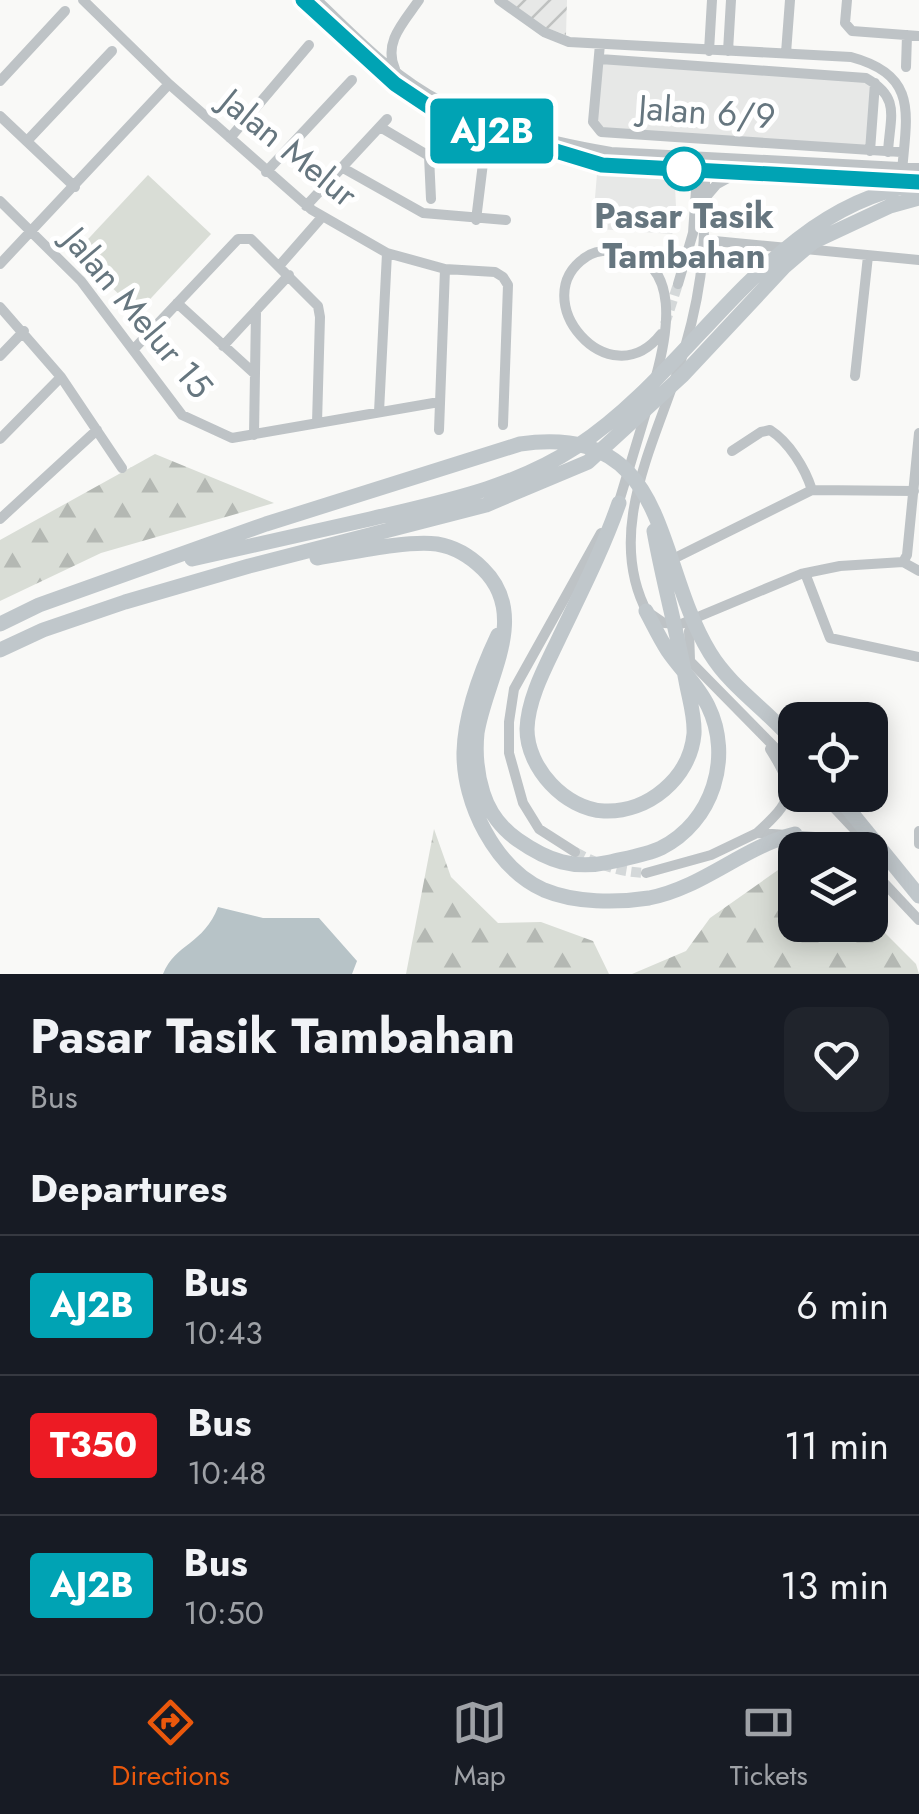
<!DOCTYPE html>
<style>
:root{--surface:#171b24;--page:#20242c;--text:#f1f3f6;--muted:#9ea1a6;--line:#363941;--accent:#ea580c}
body{margin:0;font-family:Jost,sans-serif;background:var(--page);color:var(--text);height:100vh;display:flex;flex-direction:column;font-size:38px;white-space:nowrap}
*{box-sizing:border-box;margin:0}
p{font-size:32px;color:var(--muted)}
.icon{flex:none;width:55px;height:55px;fill:none;stroke:currentColor;stroke-width:2;stroke-linecap:round;stroke-linejoin:round}
.map{position:relative;height:974px;overflow:hidden}
.details{display:flex;flex-direction:column;background:var(--surface);flex:1}
.details>*{flex:none}
.badge{padding:0 20px;border-radius:8px;font-size:35px;line-height:65px}
.buttons{position:absolute;left:778px;top:702px;display:grid;gap:20px}
.buttons a{display:grid;place-items:center;width:110px;height:110px;border-radius:20px;background:var(--surface);box-shadow:0 5px 25px #0003;font-size:50px}
.map>.badge{position:absolute;translate:-50% -50%;box-shadow:0 0 0 5px #fff}
h2{padding:0 30px;font-size:38px;line-height:90px}
.round{display:grid;place-items:center;flex:none;width:105px;height:105px;border-radius:20px;background:var(--page)}
.headline{display:flex;align-items:center;justify-content:space-between;height:170px;padding:0 30px}
h1{font-size:48px;font-weight:700;line-height:75px}
ul{padding:0;list-style:none}
li{display:flex;align-items:center;gap:30px;height:140px;padding:0 30px;border-top:2px solid var(--line)}
li div{flex:1}
li b{display:block;font-size:38px}
li em{font-style:normal}
li .badge{min-width:110px;font-weight:700;text-align:center}
.tabs{display:flex;justify-content:space-around;align-items:center;height:140px;border-top:2px solid var(--line);background:var(--surface);font-size:28px;color:var(--muted)}
.tabs a{display:grid;justify-items:center;gap:5px}
.tabs .current{color:var(--accent)}
.map>svg:first-child{display:block}
</style>
<div class="map">
<svg width="919" height="974" viewBox="0 0 919 974">
<defs>
<pattern id="industrial-furrows" width="10" height="10" patternUnits="userSpaceOnUse" patternTransform="scale(2.5)"><rect width="10" height="10" fill="#e7e8e7"/><path d="M-1 1l2-2M0 10L10 0M9 11l2-2" fill="none" stroke="#bfc1c0"/></pattern>
<pattern id="forest-firs" width="22" height="20" patternUnits="userSpaceOnUse" patternTransform="scale(2.5)"><rect width="22" height="20" fill="#d9ddd6"/><path d="M5 1l3.5 6h-7zM16 11l3.5 6h-7z" fill="#b4b8b3"/></pattern>
</defs>
<rect width="100%" height="100%" fill="#f9f9f7"/>
<path fill="#e7e8e7" d="M603 62 866 81 872 85 868 148 603 130 596 121Z
M597 174 670 180 675 186 677 228 672 234 598 229 593 221Z"/>
<path fill="url(#industrial-furrows)" d="M507 0H567L566 35 544 27Z"/>
<path fill="url(#forest-firs)" d="M155 454 274 503 101 553 0 601V540Z
M434 829 451 877 498 923 541 922 593 941 609 974H406Z
M795 865V925H870V918L916 964 919 974H632L686 951 710 918 778 870Z"/>
<path fill="#d9ddd6" d="M148 175 211 234 138 312 75 253Z"/>
<path fill="#b7c3c7" d="M218 907 263 918H319L357 961 352 974H163C175 944 204 944 218 907Z"/>
<g fill="none" stroke-linecap="round" stroke-linejoin="round">
<path stroke="#d4d8d9" stroke-width="10" stroke-dasharray="10 5" stroke-linecap="butt" d="M665 324 678 284
M575 852C599 865 619 872 646 873"/>
<path stroke="#bec3c6" stroke-width="10" d="M83 0 169 84 312 210 387 253 445 269 495 272 503 277 508 285 503 425
M303 0 395 84 431 108 461 122 607 166 912 182
M317 0C356 37 393 77 442 102 490 127 558 143 611 152L919 168
M499 0 544 32 569 42 851 57C918 75 907 113 902 171
M847 0 845 23 852 31 919 36
M600 44 593 122 601 132 901 152
M709 51 712 0
M728 51 731 0
M786 53 790 0
M600 59 866 78C901 98 890 116 888 152
M906 67 907 35
M395 69C383 42 404 22 419 0
M0 81 65 11
M0 116 75 187
M380 127 429 156
M230 138 309 45
M27 141 112 51
M870 151 875 83
M343 168 423 213 506 220
M266 172 352 80
M705 198 717 184 737 173
M431 199 429 156 432 144
M0 201 81 281 182 415 232 438 439 402
M306 206 387 119
M476 220 484 155
M704 240 788 248
M805 249 919 260
M0 264 169 84
M280 265 322 217
M678 284 693 233 697 175
M177 303 255 374
M0 307 61 377 122 468
M223 346 289 275
M133 350 238 239H251L318 306 320 317 317 423
M0 356 24 331
M656 376C667 336 682 263 623 252 611 250 597 249 586 257 524 298 609 400 661 334
M855 376 868 256
M379 412 387 253
M439 430 445 269
M254 435 256 311
M0 439 61 377
M732 451 761 432 770 430C789 442 805 468 812 490
M618 505 646 412
M0 519 97 430
M679 556 812 490 914 491
M903 562 907 555 919 433
M903 562 919 571
M805 573 830 638 919 657
M648 612 664 623 681 624 801 574 840 566 903 562
M648 614C601 527 662 432 685 347 697 306 704 268 704 225 705 206 708 183 701 164
M682 653 795 768
M690 660 689 631 697 620
M822 795 873 849
M919 831V844
M757 833C793 800 797 792 770 749
M575 852 539 829 523 803 509 753V722L514 689 601 533
M870 868 919 920
M646 873 711 855 757 833 815 837 846 850"/>
<path stroke="#c0c7cb" stroke-width="15" d="M619 503C603 549 581 592 560 636 547 664 528 697 527 729 527 768 565 809 604 811 648 813 690 778 694 734 695 716 689 698 686 681 677 631 663 582 654 531
M317 558C350 553 406 540 437 544 455 547 471 557 483 569 531 616 485 680 477 733 475 753 477 774 483 793 489 812 502 829 518 840 548 861 574 870 610 862 627 858 646 855 661 848 713 822 733 757 708 706 698 685 681 670 668 651 660 639 653 624 646 611
M192 559C252 546 311 532 370 519 441 502 514 488 576 447 696 369 768 208 919 184
M0 624 39 605 266 524 520 444C672 423 653 560 710 653 732 689 769 711 795 743
M498 635C481 671 465 712 464 752 463 803 495 868 544 890 575 903 617 903 649 898 702 888 743 847 795 834
M0 650 43 630 125 602 249 566 486 505 588 462 683 375 785 266 813 242 890 206 919 198
M837 795 919 896"/>
</g>
<g fill="none" stroke-linecap="round" stroke-linejoin="round">
<defs>
<path id="line" d="M303 0 395 84 431 108 460 122 602 165 919 182"/>
</defs>
<use href="#line" stroke="#fff" stroke-width="22"/>
<use href="#line" stroke="#00a3b4" stroke-width="15"/>
</g>
<circle fill="#fff" stroke="#00a3b4" stroke-width="5" cx="684" cy="169" r="20"/>
<g text-anchor="middle" dominant-baseline="central" stroke-width="10" stroke-linejoin="round" paint-order="stroke">
<g font-size="35" fill="#66767f" stroke="#fff">
<text transform="translate(707 112) rotate(4)">Jalan 6/9</text>
<text transform="translate(289 148) rotate(39)">Jalan Melur</text>
<text transform="translate(138 313) rotate(50)">Jalan Melur 15</text>
</g>
<g font-size="35" font-weight="bold" fill="#66767f" stroke="#fff">
<text x="684" y="216">Pasar Tasik<tspan x="684" dy="40">Tambahan</tspan></text>
</g>
</g>
</svg>
<div class="buttons">
<a><svg class="icon" aria-label="locate" viewBox="0 0 24 24"><circle cx="12" cy="12" r="6"/><path d="M12 2v4M12 18v4M2 12h4M18 12h4"/></svg></a>
<a><svg class="icon" aria-label="layers" viewBox="0 0 24 24"><path d="M12 4l9 5-9 5-9-5zM3 14l9 5 9-5"/></svg></a>
</div>
<b class="badge" style="left:492px;top:131px;background:#00a3b4;color:#fff">AJ2B</b>
</div>
<section class="details">
<div class="headline"><div><h1>Pasar Tasik Tambahan</h1><p>Bus</p></div><a class="round"><svg class="icon" aria-label="heart" viewBox="0 0 24 24"><path d="M12 20l-8-8c-3-5 5-10 8-4 3-6 11-1 8 4z"/></svg></a></div>
<h2>Departures</h2>
<ul>
<li><span class="badge" style="background:#00a3b4;color:#fff">AJ2B</span><div><b>Bus</b><p>10:43</p></div><em>6 min</em></li>
<li><span class="badge" style="background:#ed1b24;color:#fff">T350</span><div><b>Bus</b><p>10:48</p></div><em>11 min</em></li>
<li><span class="badge" style="background:#00a3b4;color:#fff">AJ2B</span><div><b>Bus</b><p>10:50</p></div><em>13 min</em></li>
</ul>
</section>
<nav class="tabs">
<a class="current"><svg class="icon" aria-label="directions" viewBox="0 0 24 24"><path d="M12 3l9 9-9 9-9-9zM9 14v-3h6M13 9l2 2-2 2"/></svg>Directions</a>
<a><svg class="icon" aria-label="map" viewBox="0 0 24 24"><path d="M3 6l6-2 6 2 6-2v14l-6 2-6-2-6 2zM9 4v14M15 6v14"/></svg>Map</a>
<a><svg class="icon" aria-label="tickets" viewBox="0 0 24 24"><path d="M3 7h18v10H3zM15 7v10"/></svg>Tickets</a>
</nav>
